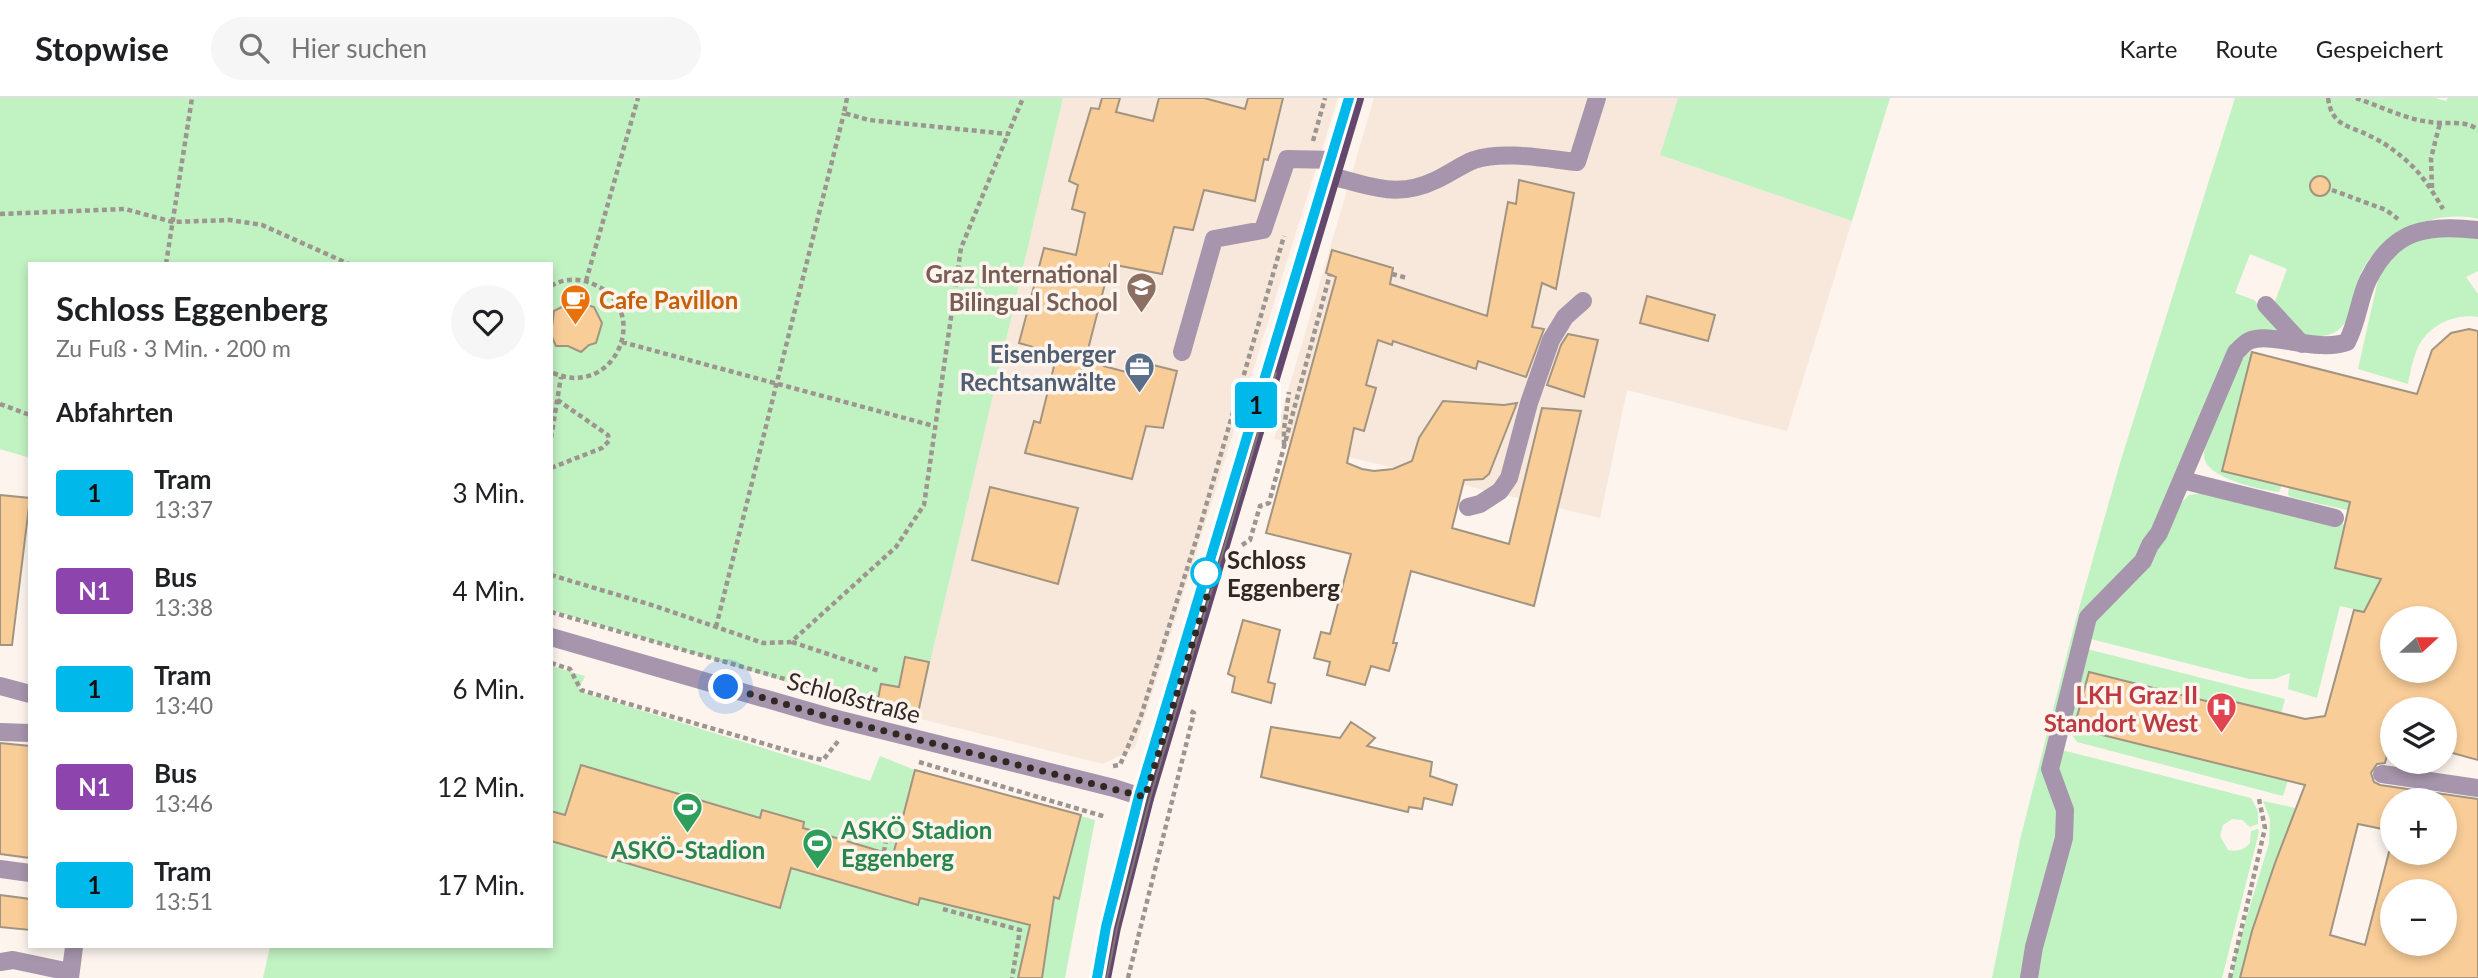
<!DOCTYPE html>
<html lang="de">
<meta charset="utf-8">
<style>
:root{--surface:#fff;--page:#f6f6f6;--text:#202124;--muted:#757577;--line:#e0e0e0}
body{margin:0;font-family:Lato,sans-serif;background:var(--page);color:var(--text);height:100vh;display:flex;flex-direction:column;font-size:26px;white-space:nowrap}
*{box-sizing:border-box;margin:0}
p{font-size:23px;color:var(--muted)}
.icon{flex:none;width:38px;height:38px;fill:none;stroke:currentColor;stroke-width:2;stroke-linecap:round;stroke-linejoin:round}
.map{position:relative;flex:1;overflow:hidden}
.side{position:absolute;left:28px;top:164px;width:525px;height:686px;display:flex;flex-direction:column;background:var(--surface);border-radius:0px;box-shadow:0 4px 10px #0003}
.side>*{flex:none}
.badge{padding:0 14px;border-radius:5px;font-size:24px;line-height:46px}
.needle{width:46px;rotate:69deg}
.fabs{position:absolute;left:2380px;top:508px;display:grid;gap:14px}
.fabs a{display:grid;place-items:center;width:77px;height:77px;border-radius:50%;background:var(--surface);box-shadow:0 4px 10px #0003;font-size:35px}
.you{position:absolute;width:35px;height:35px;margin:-18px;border:5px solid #fff;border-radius:50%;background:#1a73e8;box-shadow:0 0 0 10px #1a73e833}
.map>.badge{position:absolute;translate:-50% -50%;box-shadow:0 0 0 4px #fff}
h2{padding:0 28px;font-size:26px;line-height:63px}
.round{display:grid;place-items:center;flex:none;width:74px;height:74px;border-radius:37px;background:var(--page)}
.headline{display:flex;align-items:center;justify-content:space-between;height:119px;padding:0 28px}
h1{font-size:33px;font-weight:700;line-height:52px}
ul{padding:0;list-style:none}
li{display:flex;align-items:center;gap:21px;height:98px;padding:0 28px}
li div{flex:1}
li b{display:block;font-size:26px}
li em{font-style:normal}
li .badge{min-width:77px;font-weight:700;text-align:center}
header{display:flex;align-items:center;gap:42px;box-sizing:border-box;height:98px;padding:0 35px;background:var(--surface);border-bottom:2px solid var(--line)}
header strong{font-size:33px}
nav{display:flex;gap:38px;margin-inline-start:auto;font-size:24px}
.search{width:490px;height:63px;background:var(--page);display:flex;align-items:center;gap:18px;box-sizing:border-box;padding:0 24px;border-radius:38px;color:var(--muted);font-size:26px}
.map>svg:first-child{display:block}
</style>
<header>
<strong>Stopwise</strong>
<div class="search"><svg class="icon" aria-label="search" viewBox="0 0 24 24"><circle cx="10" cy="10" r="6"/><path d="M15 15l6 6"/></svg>Hier suchen</div>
<nav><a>Karte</a><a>Route</a><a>Gespeichert</a></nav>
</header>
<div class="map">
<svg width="2478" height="880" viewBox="0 0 2478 880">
<rect width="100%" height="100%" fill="#fcf4ed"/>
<path fill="#f8e8db" d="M1063 0H1338L1135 650 1103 666 917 620Z
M1374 0H1678L1660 57 1852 123 1787 333 1627 292 1600 420 1274 341Z"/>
<path fill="#c1f2c2" d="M0 0H1063L917 620 876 611 551 512V166H30V360L0 351Z
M1678 0H1890L1852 123 1660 57Z
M2235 0H2435L2446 3 2448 0H2478V121C2437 111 2383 133 2363 171 2353 188 2356 210 2344 226 2335 239 2319 239 2305 238L2274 206 2287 171 2250 156 2235 195 2254 202 2285 235C2264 231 2249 228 2233 245L2138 462 2094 508 2046 669 2062 721 2023 880H1992L2020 742 2076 521 2120 365Z
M2423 138 2478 139V173L2466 179 2478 196V219C2453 215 2425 229 2416 254 2412 264 2410 275 2408 286L2358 271 2380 173 2396 152Z
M2251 253 2281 389 2279 394C2261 392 2205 380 2204 358 2204 343 2218 314 2224 301 2231 286 2237 262 2251 253Z
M2289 389 2363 407V410L2347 412 2290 399 2288 396Z
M2203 395 2286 411 2347 427 2401 486 2373 497 2371 505 2384 518 2340 508 2317 600 2288 591 2290 575 2274 581H2249L2087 540 2091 528 2175 411 2189 397Z
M2083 550 2285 601 2281 616 2223 601 2222 607 2288 682 2283 698 2077 644 2069 632 2068 623Z
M551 568 585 578 578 593 870 683 880 658 915 672 1095 722 1065 880H263L270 849H551Z
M2058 651 2251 700 2258 713V726L2250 729 2242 722 2232 721 2223 727 2220 738 2228 752C2237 754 2244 752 2250 745L2251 733 2258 731 2259 734 2222 880H2031L2066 742 2053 671Z
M2263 703 2296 710 2252 833 2240 880H2232L2235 858 2269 745 2270 721Z"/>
<path fill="#f9cd98" stroke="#a39481" stroke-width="2" fill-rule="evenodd" d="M1102 0H1120L1116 14 1153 23 1159 0H1204L1245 11 1248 0H1283L1268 62 1264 61 1255 103 1204 92 1193 132 1174 129 1162 176 1110 166 1085 263 1126 274 1129 261 1177 273 1163 330 1146 328 1132 381 1025 355 1034 323 1040 325 1057 256 1019 245 1044 150 1076 157 1085 115 1072 111 1078 87 1069 83 1091 10 1099 11Z
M2310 88a10 10 0 1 1 20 0a10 10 0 1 1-20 0Z
M1519 82 1574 95 1556 191 1542 185 1532 229 1544 231 1526 279 1478 263 1476 271 1393 243 1392 247 1378 242 1366 287 1376 290 1364 333 1354 330 1347 365 1362 371 1374 373 1393 371 1412 363 1419 340 1443 303 1504 307 1517 305 1489 376 1483 381 1464 382 1452 430 1509 446 1542 310 1581 313 1534 508 1411 473 1393 545H1397L1389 573 1371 568 1365 587 1327 577 1330 564 1314 560 1321 534 1330 536 1351 456 1266 435 1336 179 1326 175 1332 152 1393 170 1390 186 1487 218 1508 104 1516 106Z
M1647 198 1715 217 1708 243 1640 225Z
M573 203 594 209 602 225 596 245 589 247 581 254 568 248H556L551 237 554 213Z
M2469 231 2478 233V662L2445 653V611H2392V637L2385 665 2377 666 2371 675 2374 684 2380 687 2478 701V880H2240L2252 833 2275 765 2305 687 2074 630 2089 574 2222 607 2223 601 2305 621 2325 618 2354 512 2364 514 2381 481 2335 470 2350 404 2222 373 2252 254 2417 296 2432 252 2451 235ZM2392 520H2445V527L2451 528 2445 553V572H2392ZM2392 702H2445V754H2389L2365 847 2330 837 2358 726 2392 733ZM2392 793H2445V845H2392Z
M1568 236 1598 242 1584 299 1547 287 1561 247Z
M990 389 1078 410 1058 486 972 462Z
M0 397 30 400 12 547H0Z
M1243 522 1280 532 1268 584 1275 586 1271 605 1232 594 1235 579 1228 576Z
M905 559 929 564 917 620 876 611 881 586 899 589Z
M1351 624 1375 640 1367 648 1432 664 1430 678 1457 687 1452 707 1424 700 1422 711 1409 709 1408 714 1261 679 1271 629 1340 640Z
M0 645 30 648V760L0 756Z
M581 667 760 720 762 712 804 724 803 730 893 757 915 672 1081 717 1059 801 1054 799 1042 880H1018L1030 827 920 800 918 807 791 770 780 810 551 743V713L565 717Z
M0 797 30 801V832L0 829Z"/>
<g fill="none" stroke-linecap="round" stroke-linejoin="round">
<path stroke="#9d958f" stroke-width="4.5" stroke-dasharray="5 3.5" stroke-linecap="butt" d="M847 0 844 15 869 22 1008 36 1023 0
M2328 0C2332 29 2349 27 2370 38 2381 43 2393 51 2402 59 2420 73 2432 92 2443 111
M2356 0C2380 8 2404 21 2430 24 2445 27 2466 21 2478 32
M1313 43 1325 0
M2432 90 2431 60 2440 25
M2332 92 2386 112 2398 121
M0 116 125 111 173 124 230 122 262 127 349 166
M166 166 192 0
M1392 176 1407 180
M586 183 638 0
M551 188C564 180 580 180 593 186 654 211 615 304 551 274
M622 244 934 328
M0 306 30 317
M551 340 561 279
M1284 347V331L1289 294
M551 370 602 350 609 343 608 337 556 301
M1242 447 1250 442 1260 408 1269 405 1330 176
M551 477 655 508 763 545 791 544 896 449 924 407 961 150 1008 36
M551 514 872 606 874 611
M716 529 844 15
M792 544 879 573
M551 565 570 571 581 592 813 660 823 662 839 642
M919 664 1106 719
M1113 668 1120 667 1140 621 1197 439 1284 138
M884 754 886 741
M943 811 1020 832 1012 880
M1128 880 1194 615 1189 612
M2230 880 2265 730 2259 701"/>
<path stroke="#a695ac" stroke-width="18" d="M1331 78C1370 88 1397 101 1436 82 1449 76 1461 67 1474 62 1503 52 1547 61 1577 64L1597 0
M2266 207 2302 246
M1182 254 1214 141 1263 132 1287 61 1336 62
M2182 382 2335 420
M1468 409 1480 406 1500 393 1509 380 1529 305 1551 242 1565 219 1583 203
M551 539 829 619 1114 690 1145 700
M0 588 30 596
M0 634 30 635
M2382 676 2478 690
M0 771 30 775
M0 864 13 862 70 874
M70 880 74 849
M2029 880 2034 849 2064 740 2065 712 2050 671 2088 519 2143 463 2150 447 2159 435 2236 254C2240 251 2244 245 2249 243 2269 233 2317 255 2347 244 2358 223 2359 201 2368 182 2393 131 2427 126 2478 132"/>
<path stroke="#64476d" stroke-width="18" d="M1102 880 1112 829 1145 700 1355 0"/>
<path stroke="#817973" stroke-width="2" d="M1097 880 1106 829 1139 698 1349 0
M1107 880 1117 830 1150 700 1276 275"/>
</g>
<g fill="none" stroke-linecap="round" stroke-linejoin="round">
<defs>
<path id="line" d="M1097 880 1106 829 1139 698 1349 0"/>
</defs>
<use href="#line" stroke="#fff" stroke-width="16"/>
<use href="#line" stroke="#00b8ea" stroke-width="10"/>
<path stroke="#302822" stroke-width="7" stroke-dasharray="0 12.6" d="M726 589 829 619 1145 699 1216 469 1206 475"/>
</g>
<defs>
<symbol id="school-pin" viewBox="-11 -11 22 30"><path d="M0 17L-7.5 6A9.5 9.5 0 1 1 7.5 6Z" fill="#8d6e63" stroke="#fcf4ed"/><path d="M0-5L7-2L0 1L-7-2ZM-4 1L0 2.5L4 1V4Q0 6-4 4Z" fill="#fff"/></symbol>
<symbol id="cafe-pin" viewBox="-11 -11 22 30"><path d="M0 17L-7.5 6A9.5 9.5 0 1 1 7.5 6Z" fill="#e8710a" stroke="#fcf4ed"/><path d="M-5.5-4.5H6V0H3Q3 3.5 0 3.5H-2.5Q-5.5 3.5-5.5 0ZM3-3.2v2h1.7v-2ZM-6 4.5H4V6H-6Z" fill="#fff"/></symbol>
<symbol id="office-pin" viewBox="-11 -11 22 30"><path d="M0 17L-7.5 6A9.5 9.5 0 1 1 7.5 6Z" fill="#5c6f8a" stroke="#fcf4ed"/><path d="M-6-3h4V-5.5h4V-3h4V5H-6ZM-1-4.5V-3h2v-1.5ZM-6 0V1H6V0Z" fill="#fff"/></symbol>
<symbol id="hospital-pin" viewBox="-11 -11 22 30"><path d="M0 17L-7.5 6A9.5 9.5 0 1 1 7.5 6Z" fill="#e0444e" stroke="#fcf4ed"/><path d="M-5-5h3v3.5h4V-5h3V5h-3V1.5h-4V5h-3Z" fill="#fff"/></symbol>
<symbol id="stadium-pin" viewBox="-11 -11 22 30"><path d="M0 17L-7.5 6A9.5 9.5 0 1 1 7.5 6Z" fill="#2e9e5b" stroke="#fcf4ed"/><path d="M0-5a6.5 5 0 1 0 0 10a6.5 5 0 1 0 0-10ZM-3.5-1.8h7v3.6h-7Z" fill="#fff"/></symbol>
</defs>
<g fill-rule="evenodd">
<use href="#school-pin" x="1124" y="172" width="35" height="47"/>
<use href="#cafe-pin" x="558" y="184" width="35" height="47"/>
<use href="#office-pin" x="1122" y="252" width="35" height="47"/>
<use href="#hospital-pin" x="2204" y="592" width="35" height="47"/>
<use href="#stadium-pin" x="670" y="692" width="35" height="47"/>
<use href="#stadium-pin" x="800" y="728" width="35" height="47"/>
</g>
<circle fill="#fff" stroke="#00b8ea" stroke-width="3.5" cx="1206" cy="475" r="14"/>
<g text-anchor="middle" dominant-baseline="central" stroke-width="7" stroke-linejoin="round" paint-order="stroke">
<g font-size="24" font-weight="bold" fill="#785e54" stroke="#fcf4ed" text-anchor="end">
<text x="1118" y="175">Graz International<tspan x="1118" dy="28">Bilingual School</tspan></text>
</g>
<g font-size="24" font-weight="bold" fill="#c56008" stroke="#fcf4ed" text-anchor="start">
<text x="599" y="201">Cafe Pavillon</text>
</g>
<g font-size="24" font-weight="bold" fill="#4e5e75" stroke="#fcf4ed" text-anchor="end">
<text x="1116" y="255">Eisenberger<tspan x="1116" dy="28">Rechtsanwälte</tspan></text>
</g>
<g font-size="24" font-weight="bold" fill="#302822" stroke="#fcf4ed" text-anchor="start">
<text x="1227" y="461">Schloss<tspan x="1227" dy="28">Eggenberg</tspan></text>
</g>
<g font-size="24" font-weight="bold" fill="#be3a42" stroke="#fcf4ed" text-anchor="end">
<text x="2198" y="596">LKH Graz II<tspan x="2198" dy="28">Standort West</tspan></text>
</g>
<g font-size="24" fill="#302822" stroke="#fcf4ed">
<text transform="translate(854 599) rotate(15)">Schloßstraße</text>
</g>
<g font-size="24" font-weight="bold" fill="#27864d" stroke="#fcf4ed" text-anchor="start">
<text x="841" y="731">ASKÖ Stadion<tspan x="841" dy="28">Eggenberg</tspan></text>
<text x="688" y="751" text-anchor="middle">ASKÖ-Stadion</text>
</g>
</g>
</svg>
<div class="fabs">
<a><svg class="needle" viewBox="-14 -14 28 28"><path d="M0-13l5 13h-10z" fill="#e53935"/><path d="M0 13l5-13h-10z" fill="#757577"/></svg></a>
<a><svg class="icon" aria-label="layers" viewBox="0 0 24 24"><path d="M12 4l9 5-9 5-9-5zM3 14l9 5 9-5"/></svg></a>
<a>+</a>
<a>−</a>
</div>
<div class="you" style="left:726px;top:589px"></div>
<b class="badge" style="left:1256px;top:307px;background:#00b8ea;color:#111">1</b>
<section class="side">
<div class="headline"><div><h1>Schloss Eggenberg</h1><p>Zu Fuß · 3 Min. · 200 m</p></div><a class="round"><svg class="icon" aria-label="heart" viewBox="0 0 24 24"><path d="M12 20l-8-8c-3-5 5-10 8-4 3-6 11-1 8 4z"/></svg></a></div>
<h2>Abfahrten</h2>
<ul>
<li><span class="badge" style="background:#00b8ea;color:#111">1</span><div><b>Tram</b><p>13:37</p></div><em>3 Min.</em></li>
<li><span class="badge" style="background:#8e44ad;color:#fff">N1</span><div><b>Bus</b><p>13:38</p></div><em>4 Min.</em></li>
<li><span class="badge" style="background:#00b8ea;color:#111">1</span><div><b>Tram</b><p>13:40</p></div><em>6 Min.</em></li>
<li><span class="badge" style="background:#8e44ad;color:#fff">N1</span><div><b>Bus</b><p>13:46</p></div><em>12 Min.</em></li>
<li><span class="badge" style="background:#00b8ea;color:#111">1</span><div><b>Tram</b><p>13:51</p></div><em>17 Min.</em></li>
</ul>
</section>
</div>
